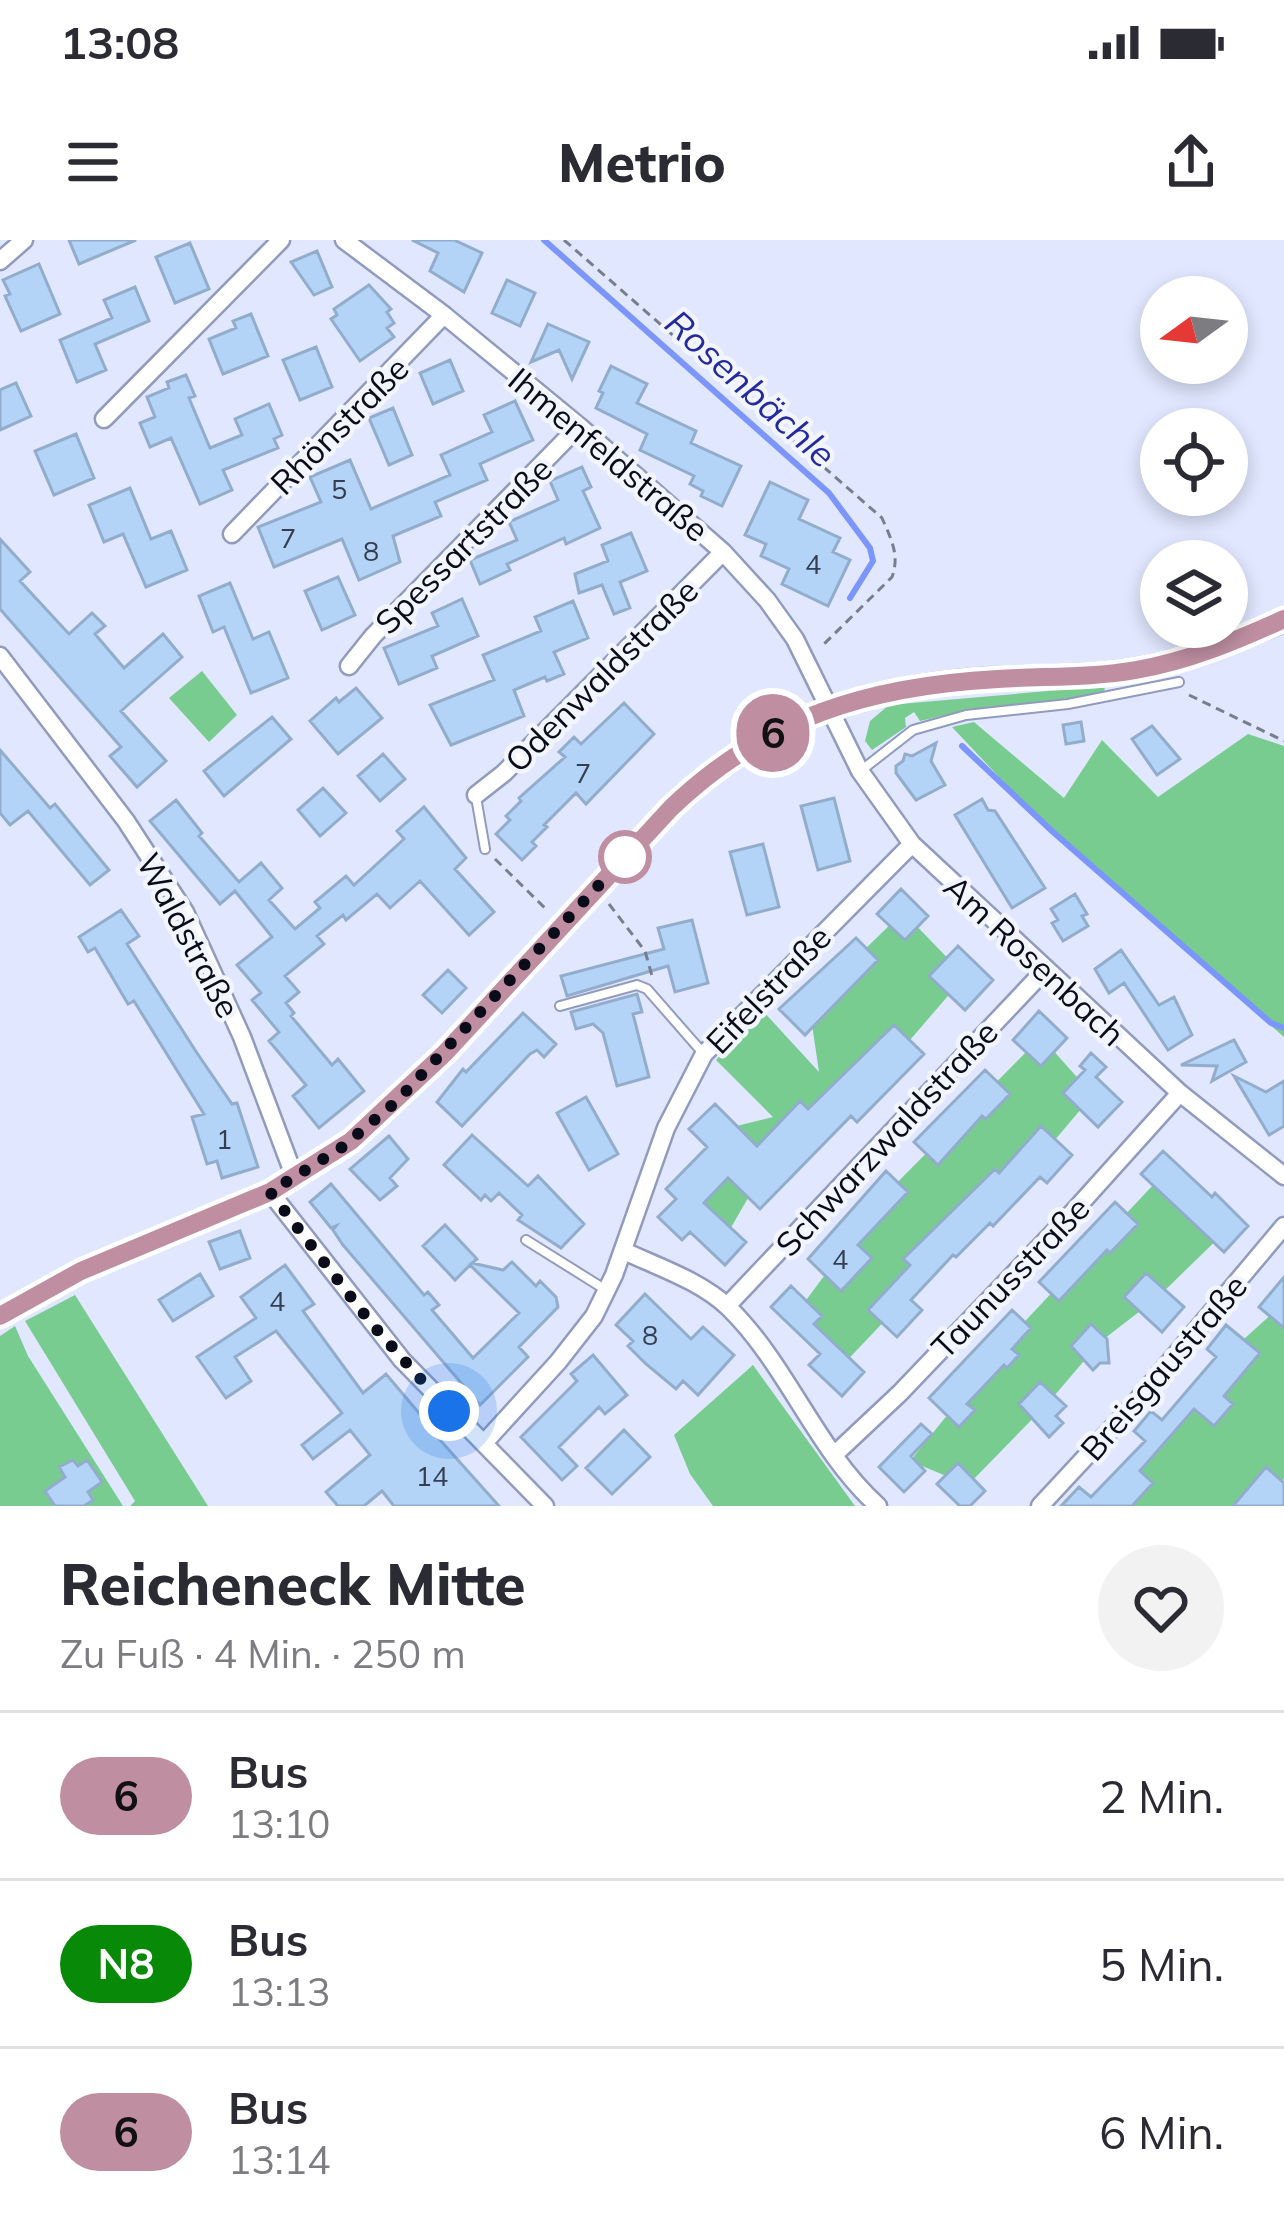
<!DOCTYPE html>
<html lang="de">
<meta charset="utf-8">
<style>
:root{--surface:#fff;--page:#f2f2f3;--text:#2b2b33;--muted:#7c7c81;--line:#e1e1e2}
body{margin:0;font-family:Mulish,sans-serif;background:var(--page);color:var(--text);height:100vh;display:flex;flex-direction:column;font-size:45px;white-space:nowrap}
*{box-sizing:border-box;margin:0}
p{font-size:39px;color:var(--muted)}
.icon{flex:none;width:66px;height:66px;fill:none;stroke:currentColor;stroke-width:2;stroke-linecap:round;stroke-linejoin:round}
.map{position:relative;height:1266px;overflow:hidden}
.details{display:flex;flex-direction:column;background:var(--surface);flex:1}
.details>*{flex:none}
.badge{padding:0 24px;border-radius:39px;font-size:42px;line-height:78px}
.needle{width:78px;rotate:255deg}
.fabs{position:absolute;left:1140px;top:36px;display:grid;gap:24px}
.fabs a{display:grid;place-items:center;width:108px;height:108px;border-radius:50%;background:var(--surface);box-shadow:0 6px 18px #0003;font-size:60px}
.you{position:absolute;width:60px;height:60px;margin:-30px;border:9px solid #fff;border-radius:50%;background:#1a73e8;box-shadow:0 0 0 18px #1a73e833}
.map>.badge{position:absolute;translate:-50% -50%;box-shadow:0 0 0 6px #fff}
.round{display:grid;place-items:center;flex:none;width:126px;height:126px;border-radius:63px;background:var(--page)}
.overview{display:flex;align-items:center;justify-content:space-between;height:204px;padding:0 60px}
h1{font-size:57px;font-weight:800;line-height:90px}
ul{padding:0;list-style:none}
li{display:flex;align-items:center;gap:36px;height:168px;padding:0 60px;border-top:3px solid var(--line)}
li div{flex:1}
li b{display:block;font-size:45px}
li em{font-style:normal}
li .badge{min-width:132px;font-weight:700;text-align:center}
.status{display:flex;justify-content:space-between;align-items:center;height:84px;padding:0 60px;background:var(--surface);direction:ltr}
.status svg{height:33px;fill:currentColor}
header{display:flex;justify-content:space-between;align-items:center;height:156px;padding:0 60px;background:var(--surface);font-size:54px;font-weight:800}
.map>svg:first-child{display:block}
</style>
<div class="status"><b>13:08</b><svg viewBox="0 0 49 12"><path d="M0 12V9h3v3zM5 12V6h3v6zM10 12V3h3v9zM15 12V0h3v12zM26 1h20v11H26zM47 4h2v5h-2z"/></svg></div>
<header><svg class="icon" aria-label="menu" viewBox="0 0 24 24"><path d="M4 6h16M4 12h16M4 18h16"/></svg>Metrio<svg class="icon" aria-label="share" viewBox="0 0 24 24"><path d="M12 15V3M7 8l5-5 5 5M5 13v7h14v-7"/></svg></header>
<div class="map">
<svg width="1284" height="1266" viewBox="0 0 1284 1266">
<rect width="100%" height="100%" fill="#e0e7fe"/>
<path fill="#78cc8f" d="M202 431 237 475 209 502 169 458Z
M1105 446 1104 454 964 471 920 481 914 472 905 478 906 487 872 510 865 501 870 481 889 465Z
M974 482 1064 558 1102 500 1158 557 1248 494 1284 506V797L1046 587 952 487Z
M903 672 965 736 898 814 759 939 722 1003 687 953 716 891 773 877 716 820 762 770 819 832 809 764Z
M1041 797 1093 855 1042 915 837 1131 798 1071 882 958Z
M1170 927 1233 984 1157 1058 1100 1102 1049 1162 968 1245 910 1221 1014 1093Z
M75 1055 208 1266H130L135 1261 25 1081Z
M1284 1063V1238L1266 1266H1087L1235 1107Z
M15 1086 28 1116 123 1266H0V1096Z
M753 1125 855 1266H713L690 1234 674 1195Z"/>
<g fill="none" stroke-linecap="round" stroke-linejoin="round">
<path stroke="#7b95fb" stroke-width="6" d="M544 0 829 253 870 308 873 321 850 358
M962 506 1053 592 1271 783 1284 788"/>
</g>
<path fill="#b3d3f7" stroke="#92adcc" stroke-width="3" d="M69 0H136L79 24Z
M412 0H454L482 13 464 52 430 31 438 13Z
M190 3 209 49 175 63 156 17Z
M317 11 332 47 314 55 291 22Z
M39 24 60 74 21 91 5 56 10 54 3 40Z
M507 40 535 53 520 86 492 73Z
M369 45 391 69 387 72 394 83 387 88 394 97 360 121 331 79 337 75 334 69Z
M135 47 149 81 95 104 106 130 77 142 60 100 112 78 104 60Z
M251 74 268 116 223 134 209 99 236 88 233 81Z
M548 84 589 102 572 139 559 110 531 122Z
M316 107 332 147 300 160 283 120Z
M450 120 463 151 433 164 420 133Z
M611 126 647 144 637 163 696 191 691 203 741 226 722 266 701 256 703 251 690 244 694 236 640 210 647 194 596 168 603 153 599 151Z
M186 135 195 156 189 158 210 208 242 195 235 179 269 164 282 195 274 199 278 208 223 230 232 250 200 264 171 198 150 207 140 183 155 177 147 157 169 148 167 142Z
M16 143 31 176 0 190V150Z
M515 161 533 200 480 224 487 240 435 262 441 276 393 296 400 322 359 340 342 299 274 327 258 287 321 262 310 237 350 220 371 269 450 235 441 215 492 192 484 175Z
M393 168 412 215 389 225 369 178Z
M76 194 94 238 54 255 35 211Z
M582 227 591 247 583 251 600 288 566 304 564 298 507 324 510 330 480 344 470 320 517 300 509 282 558 260 550 241Z
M770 242 808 260 799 279 840 298 833 312 850 320 828 366 782 344 789 329 761 316 766 304 745 295Z
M130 248 151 299 171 291 187 330 146 347 123 294 104 302 89 265Z
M631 293 647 331 620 342 630 368 614 374 602 345 579 353 575 334 608 321 602 305Z
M0 299 30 332 20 341 69 394 92 373 105 386 95 394 124 428 163 394 182 417 121 471 166 521 137 547 110 516 121 507 0 369Z
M338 337 355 375 322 390 305 351Z
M230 343 253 399 269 392 288 438 251 453 224 387 213 392 199 356Z
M462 359 478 396 432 416 437 428 399 444 384 408 438 386 432 373Z
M573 361 588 398 554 412 564 434 547 441 545 437 514 450 524 476 451 505 430 465 494 440 483 415 541 391 535 377Z
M356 448 382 478 338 514 310 481 336 458 339 462Z
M624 463 654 494 586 564 576 553 544 585 547 587 532 602 536 606 522 620 496 594 510 580 506 576 521 561 519 558 565 517 559 512 574 497 581 504Z
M272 477 291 499 224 556 204 531Z
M1081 482 1084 501 1066 504 1063 485Z
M1152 486 1180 519 1157 535 1132 499Z
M936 503 931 521 945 545 916 560 896 533V526L903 521 905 514 912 516Z
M0 510 50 568 55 564 109 630 90 645 28 571 10 585 0 573Z
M383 514 405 539 380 561 358 536Z
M323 548 346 573 320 596 298 570Z
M834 558 850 621 818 630 801 566Z
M982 559 988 570 995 571 1045 648 1012 668 955 575Z
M176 560 202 593 199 596 239 642 261 623 282 648 269 660 295 689 320 668 315 662 346 636 354 645 404 599 397 591 424 567 466 618 455 629 494 672 469 695 420 641 390 668 377 654 346 680 343 675 317 696 324 704 285 736 299 752 286 763 294 773 291 776 332 825 338 819 364 851 319 888 293 856 306 845 269 801 279 792 252 760 261 753 237 725 272 697 235 651 220 664 150 581Z
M763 604 779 667 747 675 730 612Z
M901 649 928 676 905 700 877 674Z
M1075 654 1087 674 1082 676 1088 686 1063 701 1052 683 1058 680 1051 669Z
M121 670 139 696 127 704 197 813 232 864 237 863 258 927 222 938 217 921 207 924 192 877 204 874 134 761 128 764 95 708 88 712 79 697Z
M692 680 708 743 675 752 668 726 567 756 561 736 664 709 658 688Z
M856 698 878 720 805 795 779 769Z
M958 706 993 740 965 770 929 736Z
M1121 710 1159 765 1174 757 1192 795 1168 810 1124 743 1109 753 1095 729Z
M448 730 466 748 442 773 423 755Z
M637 754 642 772 633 774 649 837 617 846 603 793 593 784 576 789 571 772Z
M1039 771 1067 798 1041 826 1013 800Z
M523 773 556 804 544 817 537 810 530 814 462 886 437 862 463 829 466 832Z
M894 785 924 814 857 882 851 876 760 969 728 938 704 963 746 1002 725 1025 690 992 682 1000 658 977 676 959 666 949 707 907 689 889 715 864 757 906 800 861 808 869Z
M1234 800 1246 822 1212 841 1217 826 1181 825Z
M1091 813 1106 827 1096 837 1122 862 1098 887 1063 853 1085 830 1080 826Z
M985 830 1010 854 986 879 982 876 938 925 914 902Z
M1234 836 1266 852 1284 841V886L1269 895Z
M586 857 618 914 589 930 557 873Z
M1041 886 1072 915 1047 943 1040 937 993 986 990 983 956 1017 953 1015 911 1060 922 1070 897 1097 868 1070 910 1025 903 1019 995 929 999 933Z
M472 895 528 946 538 936 584 984 561 1008 518 980 522 975 499 953 491 961 485 955 481 960 444 925Z
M389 896 408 919 390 938 397 946 380 960 350 929Z
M1163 911 1212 957 1215 953 1248 986 1224 1012 1141 934Z
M886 931 908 952 858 1005 872 1018 841 1051 808 1019Z
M331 944 424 1055 428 1052 439 1065 432 1070 473 1118 519 1073 470 1025 455 1040 423 1006 445 985 477 1019 472 1023 503 1030 512 1022 536 1046 540 1041 556 1057 558 1067 519 1107 528 1117 480 1165 343 1005 333 990 336 986 331 988 310 962Z
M1115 962 1138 984 1110 1013 1107 1010 1059 1061 1039 1042Z
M240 991 250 1018 220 1029 209 1002Z
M285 1025 314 1064 303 1071 363 1153 386 1134 419 1173 427 1166 441 1183 432 1191 499 1266H394L382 1251 364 1266H338L326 1252 370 1215 350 1190 313 1219 302 1205 342 1173 276 1091 235 1117 251 1141 226 1158 197 1117 256 1078 241 1057Z
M1146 1033 1184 1067 1162 1092 1124 1057Z
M200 1034 213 1056 173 1081 159 1060Z
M1284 1037V1088L1259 1067Z
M791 1046 822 1076 814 1084 864 1132 842 1156 809 1125 820 1114 771 1067Z
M645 1054 691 1099 703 1087 734 1115 698 1155 683 1141 676 1149 646 1124 628 1106 633 1101 616 1085Z
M1012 1070 1031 1088 1012 1109 1019 1115 1007 1128 1004 1125 967 1164 975 1170 959 1187 929 1158Z
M1091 1084 1107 1099 1109 1123H1100L1093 1130 1071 1106Z
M1226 1085 1260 1113 1224 1156 1233 1164 1214 1186 1194 1169 1140 1231 1153 1243 1132 1266H1061L1079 1247 1091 1257 1145 1201 1134 1191 1151 1171 1162 1180 1216 1117 1207 1109Z
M593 1115 627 1155 605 1174 599 1167 559 1207 577 1226 562 1240 521 1197 577 1141 571 1134Z
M1040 1142 1066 1166 1056 1176 1063 1183 1049 1197 1019 1164Z
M921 1184 932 1194 911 1216 925 1231 904 1252 879 1227Z
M624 1190 650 1217 612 1254 586 1228Z
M73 1220 78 1226 87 1220 102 1242 88 1252 93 1260 84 1266H55L45 1251 65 1237 59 1227Z
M958 1223 985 1251 970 1266H960L937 1244Z
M1266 1227 1284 1243V1266H1233Z"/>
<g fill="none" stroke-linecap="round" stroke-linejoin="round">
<defs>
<path id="service" d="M863 529 913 490 966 475 1068 464 1179 442
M476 557 485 609
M560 766 637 745 647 749 703 813
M526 1000 606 1050"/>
<path id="minor" d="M344 0 444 75 579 186 723 312 767 360 795 399 860 531 912 604 1180 853 1284 936
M0 21 24 0
M104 179 281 0
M232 294 444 75
M0 416 126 581 185 672 242 797 295 938
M349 426 373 396 579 186
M476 555 504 533 723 312
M270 952 402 1120 545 1266
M624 1011C658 1027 701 1041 729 1068 788 1126 816 1210 878 1266
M727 1066 1045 730
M484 1203 558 1122 594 1076 614 1035 666 888 704 814 912 604
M834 1215 900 1153 1073 972 1180 853
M1040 1266 1131 1168 1284 986"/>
<path id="tertiary" d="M0 1076 81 1031 270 952 351 901 445 813 671 568C760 482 867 447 988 439 1034 436 1081 438 1127 431 1182 423 1233 402 1284 380"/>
</defs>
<use href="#service" stroke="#909bbf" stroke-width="12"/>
<use href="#minor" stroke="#909bbf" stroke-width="21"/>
<use href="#tertiary" stroke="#909bbf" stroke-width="26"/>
<path stroke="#797e8f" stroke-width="3" stroke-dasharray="9 6" stroke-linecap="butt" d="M564 0 882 278C891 299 900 315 892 337L822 406
M1189 455 1284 501
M495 619 548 671
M609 664 645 711 652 736"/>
<use href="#service" stroke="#fff" stroke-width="8"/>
<use href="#minor" stroke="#fff" stroke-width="16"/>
<use href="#tertiary" stroke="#fff" stroke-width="21"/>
</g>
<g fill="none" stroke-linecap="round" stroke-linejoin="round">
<defs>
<path id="line" d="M0 1076 81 1031 270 952 351 901 445 813 671 568C766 477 869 446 998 439 1043 436 1091 438 1136 430 1188 421 1236 401 1284 379"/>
</defs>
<use href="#line" stroke="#fff" stroke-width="27"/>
<use href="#line" stroke="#bf8fa1" stroke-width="18"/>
<path stroke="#0a0d19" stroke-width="12" stroke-dasharray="0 21.6" d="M449 1171 371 1083 270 952 341 908 397 861 625 617"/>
</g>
<circle fill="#fff" stroke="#bf8fa1" stroke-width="6" cx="625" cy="617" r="24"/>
<g text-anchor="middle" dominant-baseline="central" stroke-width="9" stroke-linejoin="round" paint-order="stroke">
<g font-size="27" fill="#343e50">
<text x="339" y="249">5</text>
<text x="288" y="298">7</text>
<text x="371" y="311">8</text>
<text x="813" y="324">4</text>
<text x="583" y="533">7</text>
<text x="224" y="899">1</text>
<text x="840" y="1019">4</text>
<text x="277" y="1061">4</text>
<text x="650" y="1095">8</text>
<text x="432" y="1236">14</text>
</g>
<g font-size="33" fill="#0a0d19" stroke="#f2f5fd">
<text transform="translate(339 185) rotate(-45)">Rhönstraße</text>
<text transform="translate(609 214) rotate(40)">Ihmenfeldstraße</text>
<text transform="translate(463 305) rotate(-45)">Spessartstraße</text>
<text transform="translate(601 435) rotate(-45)">Odenwaldstraße</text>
<text transform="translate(189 695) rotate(62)">Waldstraße</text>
<text transform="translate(1035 720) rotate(43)">Am Rosenbach</text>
<text transform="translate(768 749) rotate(-46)">Eifelstraße</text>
<text transform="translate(886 898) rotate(-47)">Schwarzwaldstraße</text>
<text transform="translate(1010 1037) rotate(-46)">Taunusstraße</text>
<text transform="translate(1163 1127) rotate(-49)">Breisgaustraße</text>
</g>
<g font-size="36" font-style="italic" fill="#242a9d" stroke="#f2f5fd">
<text transform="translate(751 148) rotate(42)">Rosenbächle</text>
</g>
</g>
</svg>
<div class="fabs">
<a><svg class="needle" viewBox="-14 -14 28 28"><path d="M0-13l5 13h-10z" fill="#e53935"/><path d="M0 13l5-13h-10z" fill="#7c7c81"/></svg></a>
<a><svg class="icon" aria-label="locate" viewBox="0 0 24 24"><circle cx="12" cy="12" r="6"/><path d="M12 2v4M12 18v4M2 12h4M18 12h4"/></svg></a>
<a><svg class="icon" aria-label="layers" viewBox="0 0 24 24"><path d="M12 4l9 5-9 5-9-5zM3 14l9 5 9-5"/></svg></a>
</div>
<div class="you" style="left:449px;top:1171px"></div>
<b class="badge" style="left:773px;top:493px;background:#bf8fa1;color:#111">6</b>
</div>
<section class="details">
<div class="overview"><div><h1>Reicheneck Mitte</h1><p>Zu Fuß · 4 Min. · 250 m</p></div><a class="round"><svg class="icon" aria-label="heart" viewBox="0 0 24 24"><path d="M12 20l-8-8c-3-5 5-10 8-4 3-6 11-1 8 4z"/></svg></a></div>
<ul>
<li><span class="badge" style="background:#bf8fa1;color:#111">6</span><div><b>Bus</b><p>13:10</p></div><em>2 Min.</em></li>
<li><span class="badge" style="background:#088a08;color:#fff">N8</span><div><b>Bus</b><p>13:13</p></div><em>5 Min.</em></li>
<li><span class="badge" style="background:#bf8fa1;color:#111">6</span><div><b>Bus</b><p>13:14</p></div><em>6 Min.</em></li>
</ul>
</section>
